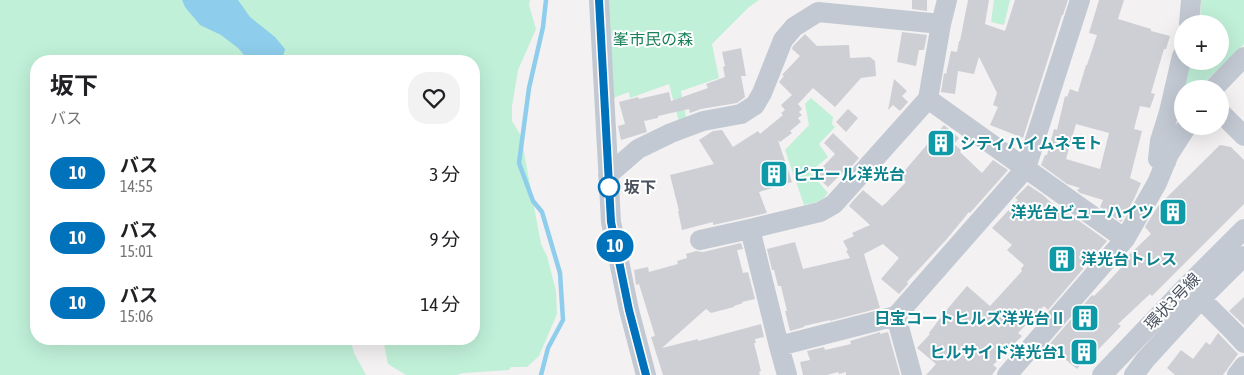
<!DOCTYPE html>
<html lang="ja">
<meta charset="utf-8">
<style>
:root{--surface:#fff;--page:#f2f2f2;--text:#202124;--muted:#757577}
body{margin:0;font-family:"Asap Condensed","Noto Sans JP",sans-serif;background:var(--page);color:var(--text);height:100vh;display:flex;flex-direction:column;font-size:19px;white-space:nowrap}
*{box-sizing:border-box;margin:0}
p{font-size:16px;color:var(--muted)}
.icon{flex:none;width:28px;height:28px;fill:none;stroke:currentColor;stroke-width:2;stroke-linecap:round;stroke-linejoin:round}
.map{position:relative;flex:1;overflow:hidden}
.side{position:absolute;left:30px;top:55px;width:450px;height:290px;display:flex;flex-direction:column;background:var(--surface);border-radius:20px;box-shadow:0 5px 20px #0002}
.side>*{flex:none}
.badge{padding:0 10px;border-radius:16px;font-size:18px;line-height:32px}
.tools{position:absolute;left:1174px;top:15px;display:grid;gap:10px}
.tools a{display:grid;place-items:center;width:55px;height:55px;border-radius:50%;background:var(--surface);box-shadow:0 5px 20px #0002;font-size:25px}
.map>.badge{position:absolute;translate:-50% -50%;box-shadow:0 0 0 2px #fff}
.round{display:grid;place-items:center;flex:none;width:52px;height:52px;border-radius:20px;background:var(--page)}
.overview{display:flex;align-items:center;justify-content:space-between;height:85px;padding:0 20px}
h1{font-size:24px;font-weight:700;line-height:38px}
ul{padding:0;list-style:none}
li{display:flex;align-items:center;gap:15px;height:65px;padding:0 20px}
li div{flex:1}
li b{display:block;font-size:19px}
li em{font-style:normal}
li .badge{min-width:55px;font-weight:700;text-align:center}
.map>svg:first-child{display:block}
</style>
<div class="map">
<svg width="1244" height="375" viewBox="0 0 1244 375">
<rect width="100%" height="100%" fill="#f3f1f1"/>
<path fill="#c0f0d8" d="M0 0H530L529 5 536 29 518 70 512 106V121L521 136 541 244 547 256 556 291 557 314 539 356 527 367H511L509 370 463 373 457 375H406L388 364 383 339H474V61H36V339H350L354 353 366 375H0Z
M608 0H759L749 7 712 44 719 78 681 91 687 123 680 126 669 84 630 98 629 92 613 98Z
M994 0H1010L1004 25 991 22Z
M1201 0H1244V44L1198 89H1183L1190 61H1220V24H1200Z
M811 98 833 117 832 124 835 127 819 144 828 157 810 172 828 193C821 202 814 203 804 205L785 150 809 125 805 104Z"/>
<path fill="#8ecdec" d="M182 0H238L250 17 275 37 285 49 282 61H249L238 48 221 35 200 25 185 7Z"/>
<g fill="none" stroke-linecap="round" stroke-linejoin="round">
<path stroke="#8ecdec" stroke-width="4.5" d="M541 375 548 348 563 320 560 273 542 212 533 201 519 163 529 88 543 27 546 0"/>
</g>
<path fill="#cecfd5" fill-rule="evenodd" d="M912 0H927V11L912 9Z
M968 0H989L985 24 1005 31 1015 0H1068L1063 15H1062L1023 138 990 125 998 107 993 105 997 93 979 57 974 74 958 71 955 94 941 92 944 73 946 74 951 51 957 52 959 41H960Z
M1099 0H1124L1118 19 1151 29V31L1170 36 1166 49H1164L1151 93 1155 94 1150 108 1140 106 1134 129 1142 131 1130 178 1141 183 1134 199 1121 222 1100 207 1103 200 1080 193 1077 190 1080 188 1067 184 1041 165 1045 155H1047L1054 129 1057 130 1065 96 1067 97 1070 89 1078 92 1086 65H1087L1097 35 1089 33ZM1076 124 1109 133 1100 169 1066 159Z
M902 32 927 35 924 50H919L916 66 897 62Z
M805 34 817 46 849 45 850 58 870 57 875 61 876 76 861 78 835 107 813 88 798 104 802 109 799 112 802 115 798 118 801 122 790 131 792 133 780 142 778 140 792 182 759 192 767 213 713 225V222L682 230 678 211H679L670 175 714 164 699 140 713 131 722 130 733 147 758 131 760 134 783 115 781 113 785 110 781 105 792 95 779 82 784 76 782 75 800 56 792 49 793 46Z
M741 48 746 76H741L745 97 737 103 701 109 690 113 689 109 658 116V118L644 121 647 132 621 140 618 126 625 124 619 102 638 97 639 99 669 92 671 101 708 88 706 84 725 77 723 67 725 66 722 52Z
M894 79 907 91 902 96 908 102 900 111 893 105 888 110Z
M848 109 858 118 846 132 836 122Z
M944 125 959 138 954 144 961 150 960 152 982 173 993 160 1008 170 970 213 969 212 946 240 907 282 908 284 899 294 881 279 899 258 883 244 864 254 880 308 830 321V320L804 326V327L790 331 785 311H787L781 286H778L774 270H772L767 249 795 242 803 269 850 258 846 251 848 250 843 241 854 236 852 233 870 225 849 206 851 203 863 190 882 206 886 203 906 182 900 176Z
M833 133 859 158 844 175 842 173 828 187 815 175 835 154 824 143Z
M1220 145 1231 147 1244 160V204L1152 296 1150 294 1118 324 1121 326 1092 356 1090 354 1077 369 1059 354 1057 356 1047 347 1092 295 1094 296 1106 284 1130 258 1128 256 1151 234 1145 227 1158 206Z
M1028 185 1043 195 1058 209 1060 207 1107 241 1048 310 1044 306 1018 333 1022 336 993 365 997 368 992 375H926L936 364 917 348 930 334 929 333 944 313 967 286 990 306 1022 271 1021 269 1024 265 1007 250 1012 245 992 228 1018 200 1015 198Z
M741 243 743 249 737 250 743 273 748 272 755 299 742 302 743 303 734 306V307L711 313 706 309 662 348 698 339V341L761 324 764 337 755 339 756 343H754L761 371 759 372 760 375H663L651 337 655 336 639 284 636 285 634 270 648 267 649 272 678 264 677 261 687 258 686 254 696 251 703 252Z
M1244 297V325L1229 311Z
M880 332V334L888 332 900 375H846V372L839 374 838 372 827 375H803L800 362 810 360 807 351 824 347 825 350 851 344 850 341Z
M1218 333 1238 354 1223 375H1175L1167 368 1181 350 1193 359 1206 342 1210 345Z"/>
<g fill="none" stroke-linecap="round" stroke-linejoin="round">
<path stroke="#c2c9d2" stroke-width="20" d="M599 0 611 222 629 310 646 375
M1189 24 1191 0
M1213 89 1244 57
M928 99 1125 239
M1220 112 1244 136
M1166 162 1158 159 1160 141 1169 112 1182 56
M608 175 638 149 671 133 703 121 741 114 755 105 762 93 783 40 794 27 818 12 941 24
M750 229 779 346
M700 240 750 229 820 212 834 204 928 99 941 24 947 0
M1201 299 1234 332 1244 343
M896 316 912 375
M787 375 779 346 896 316 1026 168 1080 0
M1007 375 1125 239 1157 183 1169 154 1187 126
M1102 375 1187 286 1244 229
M1134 375 1145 360 1201 299 1244 256
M1237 375 1244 366"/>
</g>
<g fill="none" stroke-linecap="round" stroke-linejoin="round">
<defs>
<path id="line" d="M599 0 611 222 629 310 646 375"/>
</defs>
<use href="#line" stroke="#fff" stroke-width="11"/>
<use href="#line" stroke="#0072bc" stroke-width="8"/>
</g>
<defs>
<symbol id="building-square" viewBox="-11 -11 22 22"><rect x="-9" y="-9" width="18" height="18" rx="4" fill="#0f9aa8" stroke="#fff"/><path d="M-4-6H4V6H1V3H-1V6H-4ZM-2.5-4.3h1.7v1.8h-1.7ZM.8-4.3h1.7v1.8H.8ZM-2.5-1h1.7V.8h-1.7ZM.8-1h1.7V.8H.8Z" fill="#fff"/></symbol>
</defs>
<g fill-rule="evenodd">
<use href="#building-square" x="925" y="127" width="32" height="32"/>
<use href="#building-square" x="758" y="158" width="32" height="32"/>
<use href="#building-square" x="1157" y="196" width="32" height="32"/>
<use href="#building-square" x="1046" y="243" width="32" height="32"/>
<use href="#building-square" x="1069" y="302" width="32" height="32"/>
<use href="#building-square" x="1068" y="336" width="32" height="32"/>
</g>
<circle fill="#fff" stroke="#0072bc" stroke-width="2.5" cx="609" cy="187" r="10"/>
<g text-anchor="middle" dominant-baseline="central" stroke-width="4" stroke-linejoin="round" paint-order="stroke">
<g font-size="16" fill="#188159" stroke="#fff">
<text x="653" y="39">峯市民の森</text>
</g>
<g font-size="16" font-weight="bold" fill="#0d838f" stroke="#fff" text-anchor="start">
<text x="960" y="143">シティハイムネモト</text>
<text x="793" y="174">ピエール洋光台</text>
<text x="1154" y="212" text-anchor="end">洋光台ビューハイツ</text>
<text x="1081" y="259">洋光台トレス</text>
<text x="1066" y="318" text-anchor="end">日宝コートヒルズ洋光台Ⅱ</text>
<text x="1065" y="352" text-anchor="end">ヒルサイド洋光台1</text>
</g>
<g font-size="16" font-weight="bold" fill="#49515f" stroke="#fff" text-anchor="start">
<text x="624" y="187">坂下</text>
</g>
<g font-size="16" fill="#49515f" stroke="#fff">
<text transform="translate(1172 301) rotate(-46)">環状3号線</text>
</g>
</g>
</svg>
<div class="tools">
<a>+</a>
<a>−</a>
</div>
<b class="badge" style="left:615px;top:246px;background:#0072bc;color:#fff">10</b>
<section class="side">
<div class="overview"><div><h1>坂下</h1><p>バス</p></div><a class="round"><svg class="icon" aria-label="heart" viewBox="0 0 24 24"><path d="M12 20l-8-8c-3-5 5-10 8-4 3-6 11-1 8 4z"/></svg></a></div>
<ul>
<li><span class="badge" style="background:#0072bc;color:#fff">10</span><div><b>バス</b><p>14:55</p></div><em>3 分</em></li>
<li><span class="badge" style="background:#0072bc;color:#fff">10</span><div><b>バス</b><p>15:01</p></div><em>9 分</em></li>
<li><span class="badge" style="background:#0072bc;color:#fff">10</span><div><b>バス</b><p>15:06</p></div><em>14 分</em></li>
</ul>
</section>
</div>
